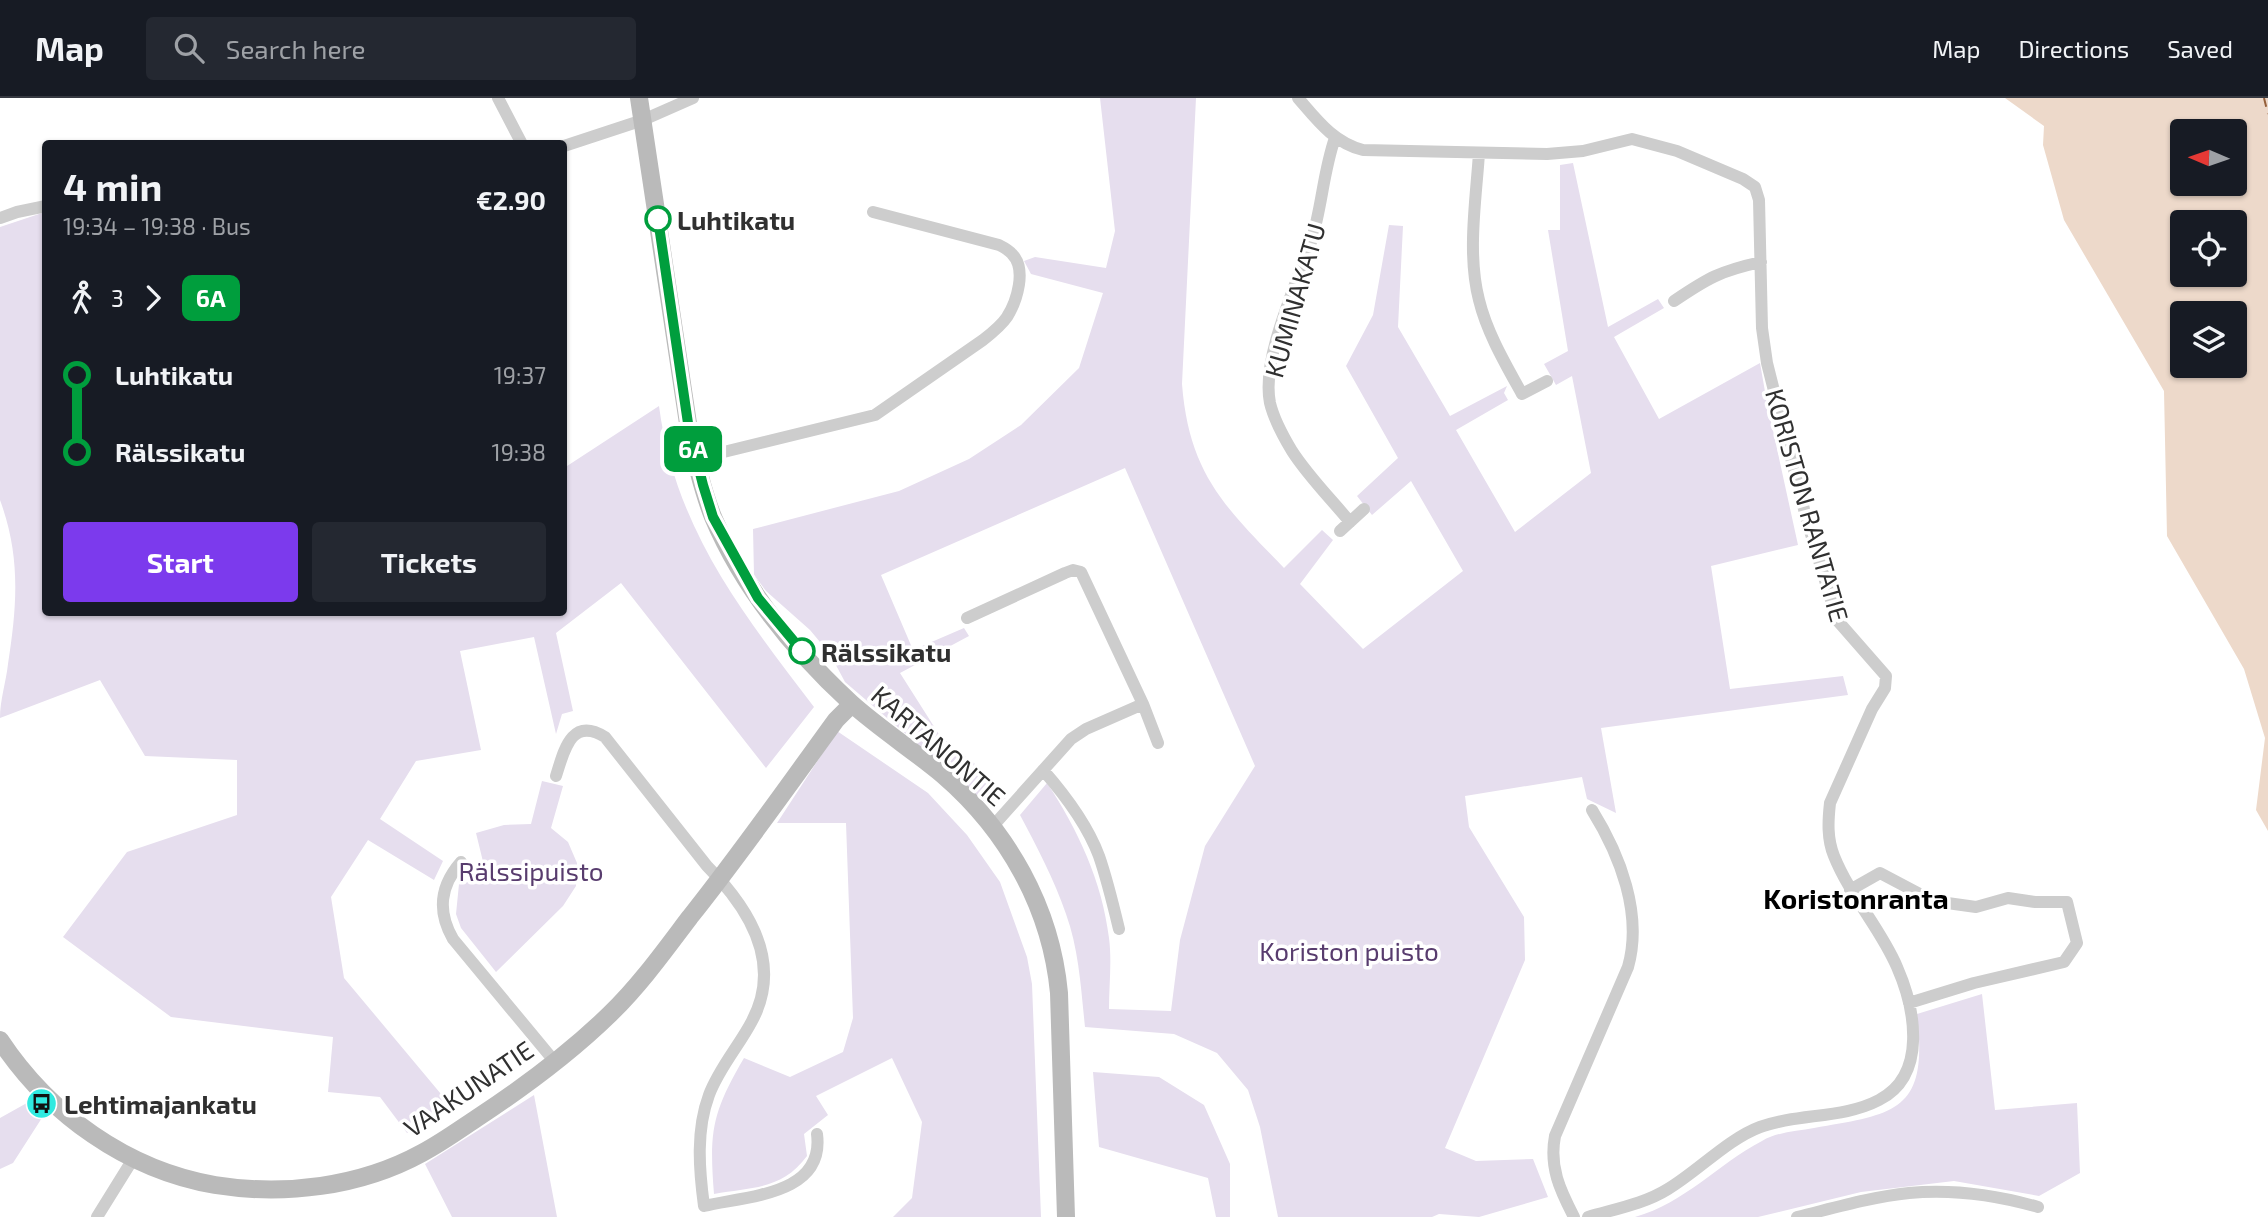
<!DOCTYPE html>
<meta charset="utf-8">
<style>
:root{--surface:#171b24;--page:#242831;--text:#f1f3f6;--muted:#9ea1a6;--line:#363941;--accent:#7c3aed}
body{margin:0;font-family:"Exo 2",sans-serif;background:var(--page);color:var(--text);height:100vh;display:flex;flex-direction:column;font-size:26px;white-space:nowrap}
*{box-sizing:border-box;margin:0}
p{font-size:23px;color:var(--muted)}
.icon{flex:none;width:38px;height:38px;fill:none;stroke:currentColor;stroke-width:2;stroke-linecap:round;stroke-linejoin:round}
.map{position:relative;flex:1;overflow:hidden}
.panel{position:absolute;left:42px;top:42px;width:525px;height:476px;display:flex;flex-direction:column;background:var(--surface);border-radius:7px;box-shadow:0 2px 5px #0004}
.panel>*{flex:none}
.badge{padding:0 14px;border-radius:10px;font-size:24px;line-height:46px}
.needle{width:46px;rotate:272deg}
.tools{position:absolute;left:2170px;top:21px;display:grid;gap:14px}
.tools a{display:grid;place-items:center;width:77px;height:77px;border-radius:7px;background:var(--surface);box-shadow:0 2px 5px #0004;font-size:35px}
.map>.badge{position:absolute;translate:-50% -50%;box-shadow:0 0 0 4px #fff}
.legs{display:flex;align-items:center;gap:10px;height:77px;padding:0 21px;font-size:23px}
.legs p{margin-inline-start:auto}
.head{display:flex;align-items:center;justify-content:space-between;height:119px;padding:0 21px}
h1{font-size:38px;font-weight:700;line-height:52px}
.action{display:flex;gap:14px;margin-top:auto;padding:14px 21px}
.action a{flex:1;height:80px;border-radius:7px;background:var(--accent);color:#fff;font-size:28px;font-weight:700;line-height:80px;text-align:center}
.action a+a{background:var(--page);color:var(--text)}
ul{padding:0 21px;list-style:none}
li{display:flex;align-items:center;gap:24px;height:77px;font-size:26px}
li i{display:grid;place-items:center;width:10px;height:100%;margin:0 9px;background:currentColor}
li i::after{content:'';width:18px;height:18px;margin:-9px;border:5px solid;border-radius:50%;background:var(--surface)}
li p{margin-inline-start:auto}
li:first-child i{background:linear-gradient(#0000 50%,currentColor 0)}
li:last-child i{background:linear-gradient(currentColor 50%,#0000 0)}
header{display:flex;align-items:center;gap:42px;box-sizing:border-box;height:98px;padding:0 35px;background:var(--surface);border-bottom:2px solid var(--line)}
header strong{font-size:33px}
nav{display:flex;gap:38px;margin-inline-start:auto;font-size:24px}
.search{width:490px;height:63px;background:var(--page);display:flex;align-items:center;gap:18px;box-sizing:border-box;padding:0 24px;border-radius:7px;color:var(--muted);font-size:26px}
.map>svg:first-child{display:block}
</style>
<header>
<strong>Map</strong>
<div class="search"><svg class="icon" aria-label="search" viewBox="0 0 24 24"><circle cx="10" cy="10" r="6"/><path d="M15 15l6 6"/></svg>Search here</div>
<nav><a>Map</a><a>Directions</a><a>Saved</a></nav>
</header>
<div class="map">
<svg width="2268" height="1119" viewBox="0 0 2268 1119">
<rect width="100%" height="100%" fill="#fff"/>
<path fill="#e6deee" d="M1100 0H1196L1182 286C1189 376 1225 409 1284 470L1322 432 1333 442 1300 486 1363 551 1463 473 1411 383 1372 417 1357 398 1398 360 1346 268 1373 217 1389 127 1403 128 1398 229 1450 318 1507 288 1504 295 1508 302 1456 332 1515 434 1591 375 1572 278 1556 287 1544 266 1568 253 1548 132H1560V67L1573 65 1608 229 1658 201 1664 210 1614 239 1659 321 1760 265 1767 305 1798 447 1711 468 1730 591 1843 578 1848 597 1601 630 1616 715 1587 701 1582 679 1465 698 1469 729 1524 819 1525 862 1445 1050 1476 1063 1533 1061 1548 1099 1479 1119 1439 1116 1432 1119H1278L1260 1029 1248 992 1217 955 1174 936 1085 929C1081 891 1079 852 1066 816 1054 781 1037 749 1020 717L1047 685C1078 732 1102 783 1109 840 1112 863 1109 888 1109 911L1171 913 1180 842 1205 748 1255 668 1125 370 881 477 913 552 964 530 969 538 900 575 940 638 975 666 1006 700 991 709 845 584 830 556 810 532 766 493 754 477 753 431 899 393 969 361 1021 327 1079 270 1103 195 1031 176 1024 163 1035 159 1106 170 1115 133Z
M45 114 46 514H564V370L659 308C675 431 742 514 814 609L766 670 621 485 556 535 573 613 562 616 556 636 534 539 460 553 481 652 416 663 380 721 443 763 434 782 368 742 331 799 344 880 451 1008 407 1035 380 999 328 994 333 939 171 919 63 839 127 754 237 717V662L145 658 100 582 0 620C0 602 6 584 8 566 17 508 21 459 0 402V129Z
M837 633 928 695 967 737 1000 784 1027 859 1032 886 1041 1119H893L912 1100 922 1024 892 960 816 998 828 1017 804 1036 807 1058C782 1092 752 1089 714 1096 709 1033 712 1015 744 960L790 979 843 954 853 920 846 725H777Z
M542 683 563 688 551 730 568 744 577 765 576 788 563 808 496 874 461 830 456 816 459 786 487 780 476 735 504 727 531 726Z
M1982 896 1995 1012 2077 1005 2080 1075 2039 1098 1954 1083 1861 1094 1758 1119H1635C1685 1105 1718 1066 1762 1043 1777 1034 1797 1033 1814 1030 1899 1016 1928 1012 1917 916Z
M1093 974 1159 979 1204 1007 1230 1066V1119H1216L1208 1080 1099 1049Z
M534 997 557 1119H452L425 1066Z
M34 1001 47 1012 13 1065 0 1071V1020Z"/>
<path fill="#edd9ca" fill-rule="evenodd" d="M2005 0H2268V733L2256 712 2265 640 2244 571 2167 438 2164 293 2064 122 2043 47 2044 28ZM2182 33H2235V86H2182ZM2182 124H2235V177H2182ZM2182 215H2235V268H2182Z"/>
<g fill="none" stroke-linecap="round" stroke-linejoin="round">
<path stroke="#95603b" stroke-width="2" stroke-dasharray="9 7" stroke-linecap="butt" d="M2264 0 2268 16"/>
<path stroke="#cdcdcd" stroke-width="12" d="M498 0 522 46
M1298 0C1317 22 1334 45 1363 52L1547 56 1583 53 1632 41 1677 53 1743 81 1755 89 1759 102 1762 230 1767 265 1807 423 1837 522 1886 578 1885 590 1872 611 1830 705C1828 723 1827 741 1834 758 1850 798 1881 831 1897 869 1915 910 1928 977 1879 1002 1843 1021 1798 1015 1760 1029 1728 1041 1698 1073 1668 1091 1644 1106 1615 1111 1588 1119
M1335 40C1323 74 1322 110 1311 144 1296 187 1261 261 1270 305 1274 322 1283 338 1292 353 1308 378 1331 401 1350 424
M564 48 643 22 693 0
M1479 55C1476 102 1467 156 1479 202 1487 235 1506 267 1522 296L1547 283
M0 120 17 114 46 108
M1674 203C1708 180 1720 173 1761 164
M695 361 875 317 983 242C992 235 1001 228 1007 219 1017 203 1027 171 1012 156 1009 152 1003 149 999 147L873 114
M1340 433 1364 411
M967 520 1065 475 1073 472 1081 474 1143 606 1158 645
M1043 672C1065 697 1087 726 1099 758 1107 781 1113 806 1119 831
M556 678C564 653 571 618 605 639L707 768C749 810 783 865 752 923 739 948 719 970 709 997 696 1032 699 1071 704 1108 747 1098 825 1097 817 1036
M993 728 1071 641 1086 631 1143 606
M461 764C440 788 437 813 453 841L555 964
M1850 792 1880 775 1933 803 1976 809 2008 800 2035 804H2067L2077 845 2064 864 1974 885 1909 905
M97 1119 133 1061
M1574 1119C1560 1092 1549 1069 1555 1038L1628 869C1643 816 1620 757 1592 712
M1797 1119C1834 1110 1871 1099 1909 1095 1952 1091 1996 1097 2038 1109"/>
<path stroke="#bababa" stroke-width="18" d="M639 0 689 332C695 361 702 391 713 419 743 490 795 553 851 605 880 631 913 652 943 677 1008 733 1051 810 1059 895L1066 1119
M0 942C49 1016 127 1072 215 1087 284 1098 360 1089 422 1055 441 1045 459 1032 477 1020 524 989 570 955 610 916 640 887 665 852 690 819 741 755 788 688 836 622L852 606"/>
</g>
<g fill="none" stroke-linecap="round" stroke-linejoin="round">
<defs>
<path id="line-1" d="M658 121 689 332 703 387 713 419 758 500 802 553"/>
</defs>
<use href="#line-1" stroke="#fff" stroke-width="16"/>
<use href="#line-1" stroke="#009e3d" stroke-width="10"/>
</g>
<defs>
<symbol id="bus-disc" viewBox="-11 -11 22 22"><circle r="9.5" fill="#30eae0" stroke="#fff"/><path d="M-5-6H5V4H4V6H2V4H-2V6H-4V4H-5ZM-3.5-4V0h7V-4ZM-3.5 1.2v1.5H-2V1.2ZM2 1.2v1.5H3.5V1.2Z" fill="#111"/></symbol>
</defs>
<g fill-rule="evenodd">
<use href="#bus-disc" x="24" y="988" width="35" height="35"/>
</g>
<g fill="#fff" stroke="#009e3d" stroke-width="3.5">
<circle cx="658" cy="121" r="12"/>
<circle cx="802" cy="553" r="12"/>
</g>
<g text-anchor="middle" dominant-baseline="central" stroke-width="7" stroke-linejoin="round" paint-order="stroke">
<g font-size="26" font-weight="bold" fill="#303030" stroke="#fff" text-anchor="start">
<text x="677" y="121">Luhtikatu</text>
<text x="821" y="553">Rälssikatu</text>
</g>
<g font-size="26" fill="#303030" stroke="#fff">
<text transform="translate(1294 202) rotate(-74)">KUMINAKATU</text>
<text transform="translate(1808 407) rotate(74)">KORISTON RANTATIE</text>
<text transform="translate(939 647) rotate(41)">KARTANONTIE</text>
<text transform="translate(468 990) rotate(-34)">VAAKUNATIE</text>
</g>
<g font-size="26" fill="#583c6e" stroke="#fff">
<text x="531" y="772">Rälssipuisto</text>
<text x="1349" y="852">Koriston puisto</text>
</g>
<g font-size="26" font-weight="bold" fill="#303030" stroke="#fff" text-anchor="start">
<text x="64" y="1005">Lehtimajankatu</text>
</g>
<g font-size="28" font-weight="bold" fill="#000" stroke="#fff">
<text x="1856" y="800">Koristonranta</text>
</g>
</g>
</svg>
<div class="tools">
<a><svg class="needle" viewBox="-14 -14 28 28"><path d="M0-13l5 13h-10z" fill="#e53935"/><path d="M0 13l5-13h-10z" fill="#9ea1a6"/></svg></a>
<a><svg class="icon" aria-label="locate" viewBox="0 0 24 24"><circle cx="12" cy="12" r="6"/><path d="M12 2v4M12 18v4M2 12h4M18 12h4"/></svg></a>
<a><svg class="icon" aria-label="layers" viewBox="0 0 24 24"><path d="M12 4l9 5-9 5-9-5zM3 14l9 5 9-5"/></svg></a>
</div>
<b class="badge" style="left:693px;top:351px;background:#009e3d;color:#fff">6A</b>
<section class="panel">
<div class="head"><div><h1>4 min</h1><p>19:34 – 19:38 · Bus</p></div><b>€2.90</b></div>
<div class="legs"><svg class="icon" aria-label="walk" viewBox="0 0 24 24"><circle cx="13" cy="4" r="2"/><path d="M13 8l-2 6 4 7M11 14l-3 7M7 12l3-4h3l4 4"/></svg>3<svg class="icon" aria-label="forward" viewBox="0 0 24 24"><path d="M9 5l7 7-7 7"/></svg><b class="badge" style="background:#009e3d;color:#fff">6A</b></div>
<ul>
<li><i style="color:#009e3d"></i><b>Luhtikatu</b><p>19:37</p></li>
<li><i style="color:#009e3d"></i><b>Rälssikatu</b><p>19:38</p></li>
</ul>
<div class="action"><a>Start</a><a>Tickets</a></div>
</section>
</div>
